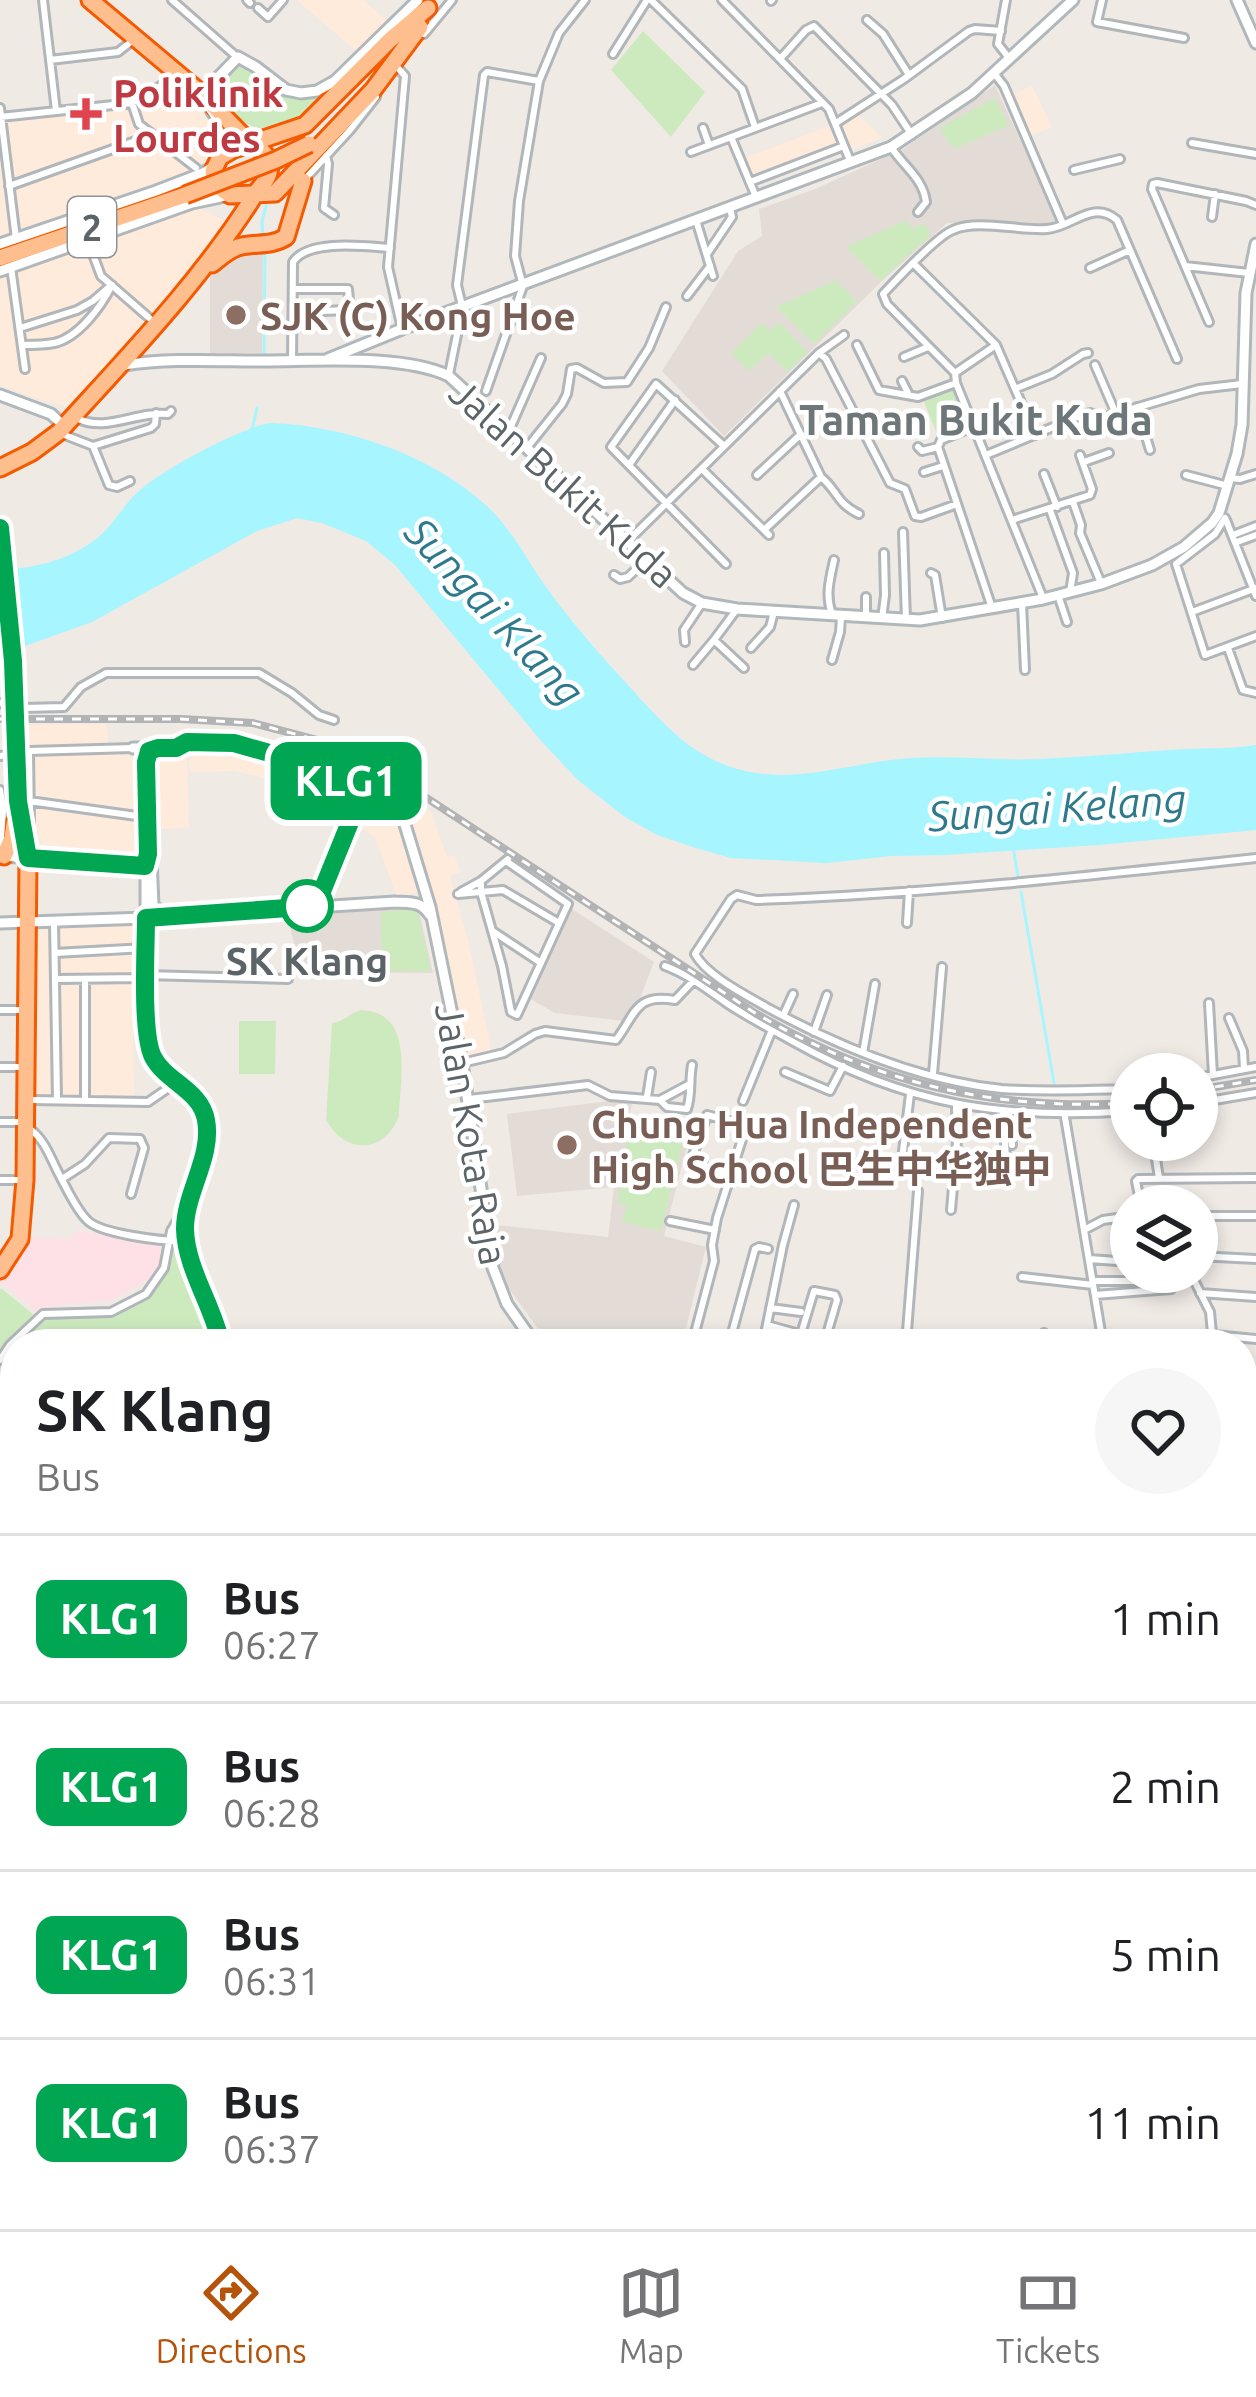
<!DOCTYPE html>
<meta charset="utf-8">
<style>
:root{--surface:#fff;--page:#f6f6f6;--text:#202124;--muted:#757577;--line:#e0e0e0;--accent:#b45309}
body{margin:0;font-family:Ubuntu,"Noto Sans SC",sans-serif;background:var(--page);color:var(--text);height:100vh;display:flex;flex-direction:column;font-size:45px;white-space:nowrap}
*{box-sizing:border-box;margin:0}
p{font-size:39px;color:var(--muted)}
.icon{flex:none;width:66px;height:66px;fill:none;stroke:currentColor;stroke-width:2;stroke-linecap:round;stroke-linejoin:round}
.map{position:relative;flex:1;overflow:hidden}
.side{position:absolute;left:0px;top:1329px;width:1257px;height:900px;display:flex;flex-direction:column;background:var(--surface);border-radius:48px 48px 0 0;box-shadow:0 6px 18px #0003}
.side>*{flex:none}
.badge{padding:0 24px;border-radius:18px;font-size:42px;line-height:78px}
.buttons{position:absolute;left:1110px;top:1053px;display:grid;gap:24px}
.buttons a{display:grid;place-items:center;width:108px;height:108px;border-radius:50%;background:var(--surface);box-shadow:0 6px 18px #0003;font-size:60px}
.map>.badge{position:absolute;translate:-50% -50%;box-shadow:0 0 0 6px #fff}
.round{display:grid;place-items:center;flex:none;width:126px;height:126px;border-radius:63px;background:var(--page)}
.summary{display:flex;align-items:center;justify-content:space-between;height:204px;padding:0 36px}
h1{font-size:57px;font-weight:700;line-height:90px}
ul{padding:0;list-style:none}
li{display:flex;align-items:center;gap:36px;height:168px;padding:0 36px;border-top:3px solid var(--line)}
li div{flex:1}
li b{display:block;font-size:45px}
li em{font-style:normal}
li .badge{min-width:132px;font-weight:700;text-align:center}
.menu{display:flex;justify-content:space-around;align-items:center;height:168px;border-top:3px solid var(--line);background:var(--surface);font-size:33px;color:var(--muted)}
.menu a{display:grid;justify-items:center;gap:6px}
.menu .on{color:var(--accent)}
.map>svg:first-child{display:block}
</style>
<div class="map">
<svg width="1256" height="2229" viewBox="0 0 1256 2229">
<rect width="100%" height="100%" fill="#f0eae5"/>
<path fill="#ffebdb" d="M297 0H363L386 20 357 52Z
M1032 86 1052 127 1028 137 1010 96Z
M168 87 204 114 211 126 214 143 205 159 188 173 152 188 0 240V119L135 104Z
M856 112 882 138 754 186 742 159 840 122Z
M199 207 230 224 192 273 76 405 69 407 44 401 0 385V277Z
M107 724 108 746H29V725Z
M189 751 247 752 278 758 347 786 339 806 257 776 234 771 190 772Z
M140 752 142 857 136 862 34 855 30 851 26 754Z
M187 756 189 828 156 829 155 762 160 757Z
M365 796 392 811 400 820 421 886 419 891 398 899 375 837 353 822Z
M416 803 431 812 447 857 454 855 461 872 450 876 468 940 492 1054 465 1060 406 817Z
M142 921 144 976 133 977 134 1100 30 1098V925Z"/>
<path fill="#e3dbd6" d="M995 85 1057 220 1043 225 947 223 882 281 724 436 662 371 738 251 762 236 759 209 815 189 903 149Z
M263 251 262 353H210V276L241 252Z
M418 907 433 973 302 972 287 917Z
M572 909 654 962 639 1001 624 1021 555 1013 529 998Z
M633 1098 627 1127 691 1130 664 1236 706 1247 682 1344H549L505 1283 498 1257 496 1225 608 1237 614 1187 517 1196 507 1114Z"/>
<path fill="#fee1e7" d="M75 1230 162 1245 158 1271 140 1285 109 1301 50 1306 36 1311 0 1281 25 1237 71 1239Z"/>
<path fill="#cdeabf" d="M643 31 705 92 671 137 611 70Z
M239 63C250 66 255 71 264 78 297 106 305 101 341 80 317 105 286 146 246 123 233 116 222 101 212 90Z
M995 98 1009 125 954 149 939 128Z
M906 220 912 229 924 223 931 235 880 281 846 247Z
M836 280 857 302 814 344 776 307Z
M779 322 808 352 787 372 769 353 749 371 731 353 762 323 770 331Z
M950 389 955 392 970 426 939 439 923 399Z
M417 909 431 971H382L381 912Z
M361 1010C415 1012 400 1078 399 1115 386 1154 345 1155 326 1120L332 1023C343 1022 350 1013 361 1010Z
M239 1021H276L275 1074H239Z
M629 1129 685 1133 661 1231 622 1222 627 1205 617 1203Z
M184 1217C178 1252 204 1301 216 1334V1344H15V1464L0 1462V1290L1 1288 40 1320 51 1314 112 1316 150 1297 166 1272 177 1227Z
M0 1686 15 1688V1955L11 1949 0 1954Z
M232 2214H518L521 2229H229Z"/>
<path fill="#a6f5ff" d="M271 423C348 426 439 457 494 513 514 534 529 563 546 587 571 621 598 653 627 684 654 713 679 744 716 761 783 792 844 762 912 758 954 755 997 761 1039 759 1087 757 1135 752 1184 749 1208 748 1232 749 1256 745V830L1099 845 944 855 891 856 827 863 731 858 696 848 657 835 625 817 579 781 542 742 395 565 366 541 322 523 297 518 257 531 92 622 0 655V570C34 568 68 561 96 539 113 526 123 505 139 491 162 470 241 427 271 423Z"/>
<g fill="none" stroke-linecap="round" stroke-linejoin="round">
<path stroke="#a6f5ff" stroke-width="3" d="M263 236 262 222 267 202
M264 356 265 250
M252 430 257 408
M1013 846 1018 878
M1021 892 1054 1083
M1061 1119 1083 1249
M1085 1257V1260
M1087 1268 1089 1281
M1090 1287 1092 1301
M1093 1307 1098 1342"/>
<defs>
<path id="street" d="M43 0 56 111
M172 0 237 57
M247 0 250 3
M651 0 742 89 755 127
M722 0 829 109 851 163
M1006 0 998 44 1009 58
M1102 0 1097 22 1184 38
M771 1 772 0
M258 8 268 17 283 0
M867 20 883 34 909 75
M424 34 452 0
M613 54 647 0
M780 59 806 30 814 26 892 105 912 135
M50 60 118 52 132 41
M398 68 405 76 388 267 402 329
M994 73 1004 86 1063 224
M132 103 139 124 196 168
M0 108 16 239
M210 111C220 124 225 138 221 154
M0 117 132 103 164 84
M836 123 904 79 969 31 975 29 1001 31
M703 128 709 145
M731 137 756 197
M1192 143 1256 154
M891 147C904 167 923 178 926 202L918 212
M691 152 822 103
M326 156 328 164 324 208 334 215
M1074 170 1120 159
M306 178 350 130 376 97
M750 182 844 146
M9 186 141 139 147 131
M1212 217 1215 194
M696 220 713 276
M88 241 101 276 155 323
M707 254 732 217 730 208
M915 265 996 345 1035 435
M1185 266 1249 273
M11 267 25 369
M1090 268 1130 250
M294 289H348L350 310 322 311
M687 296 710 266
M462 306 457 285 484 75 487 72 539 81
M1209 322 1152 189 1153 184 1157 183 1246 201 1256 205
M20 328 77 310 93 301 108 288
M22 345C32 345 44 345 54 343 78 338 101 307 112 285
M857 345 879 390 918 397 956 383
M996 345 955 373 887 304 883 294C897 279 937 236 953 230 977 219 1020 231 1047 229 1073 227 1092 199 1117 220L1177 359
M819 353 826 359 890 483 905 489 915 516 921 517 957 504
M904 357 928 347
M292 361 293 262C308 239 364 246 390 248
M1095 365 1116 414
M955 373 956 383 1043 598
M449 374 459 325
M902 381 908 393
M1017 388 1052 374 1083 354 1088 353
M486 391 523 286 515 256 519 201 539 81 559 33 585 0
M780 391 821 477C838 491 836 503 859 514
M1137 407 1150 450
M76 418C107 433 135 411 168 414L171 411
M973 427 941 440 938 447 992 608
M508 433 541 358
M62 434 93 446 151 428 155 424 156 413
M93 446 109 485 117 487 130 481
M724 446 656 384 611 447 726 564
M918 447 922 451 938 447
M526 449 562 404 567 394 571 369 577 368 604 383 627 382 649 348 666 307
M986 455 1082 415 1090 413 1105 417 1199 389 1242 384
M1084 462 1109 453
M629 465 675 400
M703 470 769 535
M924 472 943 466
M1044 474 1057 507
M757 475 801 434
M1186 475 1228 486
M1230 478 1240 479 1256 474
M1073 502 1081 525 1080 533 1101 583
M1050 510 1073 573 1070 592
M1225 518 1215 534 1176 564 1205 655 1256 636
M1012 520 1090 495 1092 489 1080 455
M1226 520 1256 596
M764 530 821 477
M903 532 906 620
M1233 535 1256 526
M627 542 819 353 844 335
M1237 542 1256 535
M931 573 935 575 942 618
M614 575 620 579 628 577 646 560
M1058 595 1067 622
M1022 603 1025 670
M1192 612 1256 588
M832 614C825 595 830 579 834 560
M866 618V597
M882 619 885 595 884 553
M714 640 737 609
M685 642 684 630 702 603
M751 648 770 627 774 612
M1228 648 1243 690 1256 693
M832 660 840 632 841 617
M693 665 714 640 744 668
M0 703 24 708 64 707 81 687 106 673H259L292 693 319 715 334 720
M29 751 30 824
M0 756 29 751 133 748
M0 790 3 810 0 852
M29 801 144 817
M506 861 568 904 517 1015
M481 881V892L502 966 511 1012 517 1015
M461 892 481 881 508 859
M458 894 503 890 559 923
M316 906 363 790
M146 918C146 949 141 1032 153 1057 166 1082 202 1090 206 1120 212 1157 185 1192 185 1229 186 1269 214 1305 221 1344
M54 921 57 1100
M907 923 909 891
M494 932 541 963
M55 953 146 948
M665 966C689 975 708 990 728 1004 749 1018 771 1029 792 1041 906 1105 1003 1120 1131 1111
M146 975 288 979
M55 979 146 978
M85 979V1101
M1209 1003 1213 1075
M0 1010H21
M783 1016 793 994
M1229 1018 1243 1051 1244 1069
M814 1032 827 995
M863 1053 875 984
M462 1063 504 1053 535 1034 545 1031 616 1040C636 1014 635 993 675 1000L694 980
M0 1067H20
M785 1072 830 1091 843 1066
M933 1074 942 967
M1197 1078 1256 1067
M1131 1089C1088 1090 1045 1092 1002 1089 922 1081 838 1046 768 1008 746 995 707 976 695 954L731 899 737 895 756 900C923 894 1089 876 1256 858
M910 1094 902 1159 919 1164
M647 1097 651 1072
M469 1099 588 1085 610 1096 660 1100 667 1107 687 1109C692 1095 689 1081 692 1065
M31 1100 148 1102 177 1082
M660 1100 688 1085
M743 1101 772 1030
M1197 1103 1256 1093
M1003 1110 1006 1159 1004 1166
M1009 1111 1012 1145
M1065 1117 1103 1344
M0 1122H23
M30 1129C46 1141 51 1160 61 1178 68 1191 76 1209 87 1220 100 1234 162 1241 181 1241L186 1235
M1153 1140 1159 1178
M62 1179 85 1164 109 1138 140 1139 144 1148 131 1194
M0 1180H20
M1141 1206 1136 1181 1138 1179 1256 1178
M951 1210 957 1141 956 1106
M1197 1216H1256
M670 1221 715 1230
M1084 1230 1103 1220 1131 1216
M1197 1256 1256 1259
M1089 1259 1131 1262
M1190 1272 1210 1312 1213 1344
M1022 1277 1093 1285
M1093 1281H1134
M1200 1293 1256 1297
M1095 1295 1171 1289
M770 1308 801 1312
M767 1325 835 1344
M1044 1333 1045 1344
M801 1334 814 1291 835 1295 837 1300 825 1341
M1213 1335 1256 1339
M1070 1340 1103 1343
M692 1344 714 1261 712 1245 717 1218 745 1130 737 1123 707 1115 691 1161 730 1176
M729 1344 755 1249 759 1247 768 1249
M763 1344 783 1245 794 1205
M868 1344 872 1337 906 1341
M906 1344 918 1191
M0 1360 10 1345 43 1314 111 1312 146 1294 164 1268 171 1231 187 1204
M1242 1378H1256
M0 1471 15 1474
M0 1527 15 1530
M1242 1683 1254 1684 1251 1730 1256 1737
M1242 1947 1256 1950
M1242 1991 1256 1993
M1242 2036 1256 2038
M0 2061 15 2094
M1242 2084 1256 2085
M1242 2135 1256 2136
M0 2177 15 2202
M1242 2178 1256 2179
M23 2214 32 2229
M707 2214 712 2229
M757 2214 762 2229
M809 2214 814 2229
M898 2214 903 2229
M946 2214 951 2229
M997 2214 1002 2229
M1109 2214 1114 2229
M1064 2222 1087 2214
M847 2223 849 2229
M1114 2228 1132 2229
M92 2229 114 2214
M648 2229 694 2214
M1142 2229 1144 2214
M1189 2229 1190 2214
M1232 2229 1234 2214"/>
<path id="secondary" d="M1237 0 1256 43
M202 94 238 57 256 67 286 90 301 93 317 91 335 81 418 0
M0 244 156 191 203 173 214 166
M0 271 192 203 230 195
M328 359 402 329 891 147 972 93 1073 0
M124 365C170 358 217 361 264 361 317 361 402 354 449 376L683 593 702 603 737 609 920 620 1043 599 1101 584 1152 565 1184 547 1212 523 1219 513 1237 454 1242 425 1246 293 1256 244
M0 395 51 414 64 426
M133 748C218 746 279 744 356 787 373 796 390 805 403 818L430 907 462 1063 493 1268 507 1304 535 1344
M137 749 144 754 146 762V918
M148 854 151 858 153 905 163 914
M1 856 145 865
M0 923 146 918 395 902C411 903 421 901 430 915
M1242 1503H1256
M824 2214 828 2229
M832 2214 835 2229"/>
<path id="highway" d="M420 27 373 90 275 193 230 195 216 185 213 171 220 157 234 149 305 125 390 40 428 8
M0 258 185 195
M212 264C220 258 228 250 238 247 255 242 270 247 286 237L303 181
M0 468 32 452 59 432C127 357 200 282 254 196 258 188 267 182 269 173 272 159 263 149 251 144L202 94 90 0
M4 856 12 838 14 824
M0 1270 20 1239 25 1180 28 858 18 801
M0 2118 15 2143
M61 2214 70 2229
M76 2214 86 2229"/>
</defs>
<use href="#street" stroke="#b0b6b9" stroke-width="12"/>
<use href="#secondary" stroke="#b1b8bb" stroke-width="15"/>
<use href="#highway" stroke="#f55a00" stroke-width="21"/>
<use href="#street" stroke="#fff" stroke-width="6"/>
<use href="#secondary" stroke="#fff" stroke-width="9"/>
<use href="#highway" stroke="#ffbe8d" stroke-width="15"/>
<path stroke="#b2b3b4" stroke-width="3" d="M0 2117 15 2143
M63 2214 73 2229"/>
<defs>
<path id="rail" d="M0 719H181L253 723 329 743 410 787 755 1013C874 1083 994 1111 1131 1103
M1197 1090 1256 1080"/>
</defs>
<use href="#rail" stroke="#b2b3b4" stroke-width="8"/>
<use href="#rail" stroke="#fff" stroke-width="3" stroke-dasharray="9" stroke-linecap="butt"/>
<defs>
<path id="highway-bridge" d="M185 195 276 160 309 144
M0 527 13 661 18 801"/>
</defs>
<use href="#highway-bridge" stroke="#f55a00" stroke-width="21" stroke-linecap="butt"/>
<use href="#highway-bridge" stroke="#ffbe8d" stroke-width="15"/>
</g>
<g fill="none" stroke-linecap="round" stroke-linejoin="round">
<defs>
<path id="line" d="M0 528 13 661 18 801 28 858 145 866 148 854 146 762 149 751 158 748H176L187 742 234 743 304 763 363 790 316 906 146 918C146 949 141 1033 153 1057 166 1082 201 1090 206 1120 213 1157 185 1192 185 1229 186 1269 213 1305 221 1344"/>
</defs>
<use href="#line" stroke="#fff" stroke-width="27"/>
<use href="#line" stroke="#00a651" stroke-width="18"/>
</g>
<path fill="#e0444e" stroke="#fff" stroke-width="4.5" d="M80 96h12v12h12v12h-12v12h-12v-12h-12v-12h12z"/>
<g fill="#8d6e63" stroke="#fff" stroke-width="4.5">
<circle cx="236" cy="315" r="12"/>
<circle cx="567" cy="1145" r="12"/>
</g>
<circle fill="#fff" stroke="#00a651" stroke-width="6" cx="307" cy="906" r="24"/>
<g text-anchor="middle" dominant-baseline="central" stroke-width="9" stroke-linejoin="round" paint-order="stroke">
<rect fill="#fff" stroke="#8d9295" stroke-width="3" x="68" y="197" width="48" height="60" rx="9"/>
<g font-size="36" font-weight="bold" fill="#5c6467">
<text x="92" y="227">2</text>
</g>
<g font-size="39" font-weight="bold" fill="#be3a42" stroke="#fff" text-anchor="start">
<text x="113" y="92">Poliklinik<tspan x="113" dy="45">Lourdes</tspan></text>
</g>
<g font-size="39" font-weight="bold" fill="#785e54" stroke="#fff" text-anchor="start">
<text x="260" y="315">SJK (C) Kong Hoe</text>
<text x="591" y="1123">Chung Hua Independent<tspan x="591" dy="45">High School 巴生中华独中</tspan></text>
</g>
<g font-size="39" fill="#5c6467" stroke="#fff">
<text transform="translate(564 483) rotate(42)">Jalan Bukit Kuda</text>
<text transform="translate(472 1134) rotate(80)">Jalan Kota Raja</text>
</g>
<g font-size="39" font-weight="bold" fill="#5c6467" stroke="#fff">
<text x="307" y="960">SK Klang</text>
</g>
<g font-size="42" font-weight="bold" fill="#6d7779" stroke="#fff">
<text x="976" y="419">Taman Bukit Kuda</text>
</g>
<g font-size="42" font-style="italic" fill="#2e7a8c" stroke="#fff">
<text transform="translate(495 611) rotate(47)">Sungai Klang</text>
<text transform="translate(1057 807) rotate(-4)">Sungai Kelang</text>
</g>
</g>
</svg>
<div class="buttons">
<a><svg class="icon" aria-label="locate" viewBox="0 0 24 24"><circle cx="12" cy="12" r="6"/><path d="M12 2v4M12 18v4M2 12h4M18 12h4"/></svg></a>
<a><svg class="icon" aria-label="layers" viewBox="0 0 24 24"><path d="M12 4l9 5-9 5-9-5zM3 14l9 5 9-5"/></svg></a>
</div>
<b class="badge" style="left:346px;top:781px;background:#00a651;color:#fff">KLG1</b>
<section class="side">
<div class="summary"><div><h1>SK Klang</h1><p>Bus</p></div><a class="round"><svg class="icon" aria-label="heart" viewBox="0 0 24 24"><path d="M12 20l-8-8c-3-5 5-10 8-4 3-6 11-1 8 4z"/></svg></a></div>
<ul>
<li><span class="badge" style="background:#00a651;color:#fff">KLG1</span><div><b>Bus</b><p>06:27</p></div><em>1 min</em></li>
<li><span class="badge" style="background:#00a651;color:#fff">KLG1</span><div><b>Bus</b><p>06:28</p></div><em>2 min</em></li>
<li><span class="badge" style="background:#00a651;color:#fff">KLG1</span><div><b>Bus</b><p>06:31</p></div><em>5 min</em></li>
<li><span class="badge" style="background:#00a651;color:#fff">KLG1</span><div><b>Bus</b><p>06:37</p></div><em>11 min</em></li>
</ul>
</section>
</div>
<nav class="menu">
<a class="on"><svg class="icon" aria-label="directions" viewBox="0 0 24 24"><path d="M12 3l9 9-9 9-9-9zM9 14v-3h6M13 9l2 2-2 2"/></svg>Directions</a>
<a><svg class="icon" aria-label="map" viewBox="0 0 24 24"><path d="M3 6l6-2 6 2 6-2v14l-6 2-6-2-6 2zM9 4v14M15 6v14"/></svg>Map</a>
<a><svg class="icon" aria-label="tickets" viewBox="0 0 24 24"><path d="M3 7h18v10H3zM15 7v10"/></svg>Tickets</a>
</nav>
